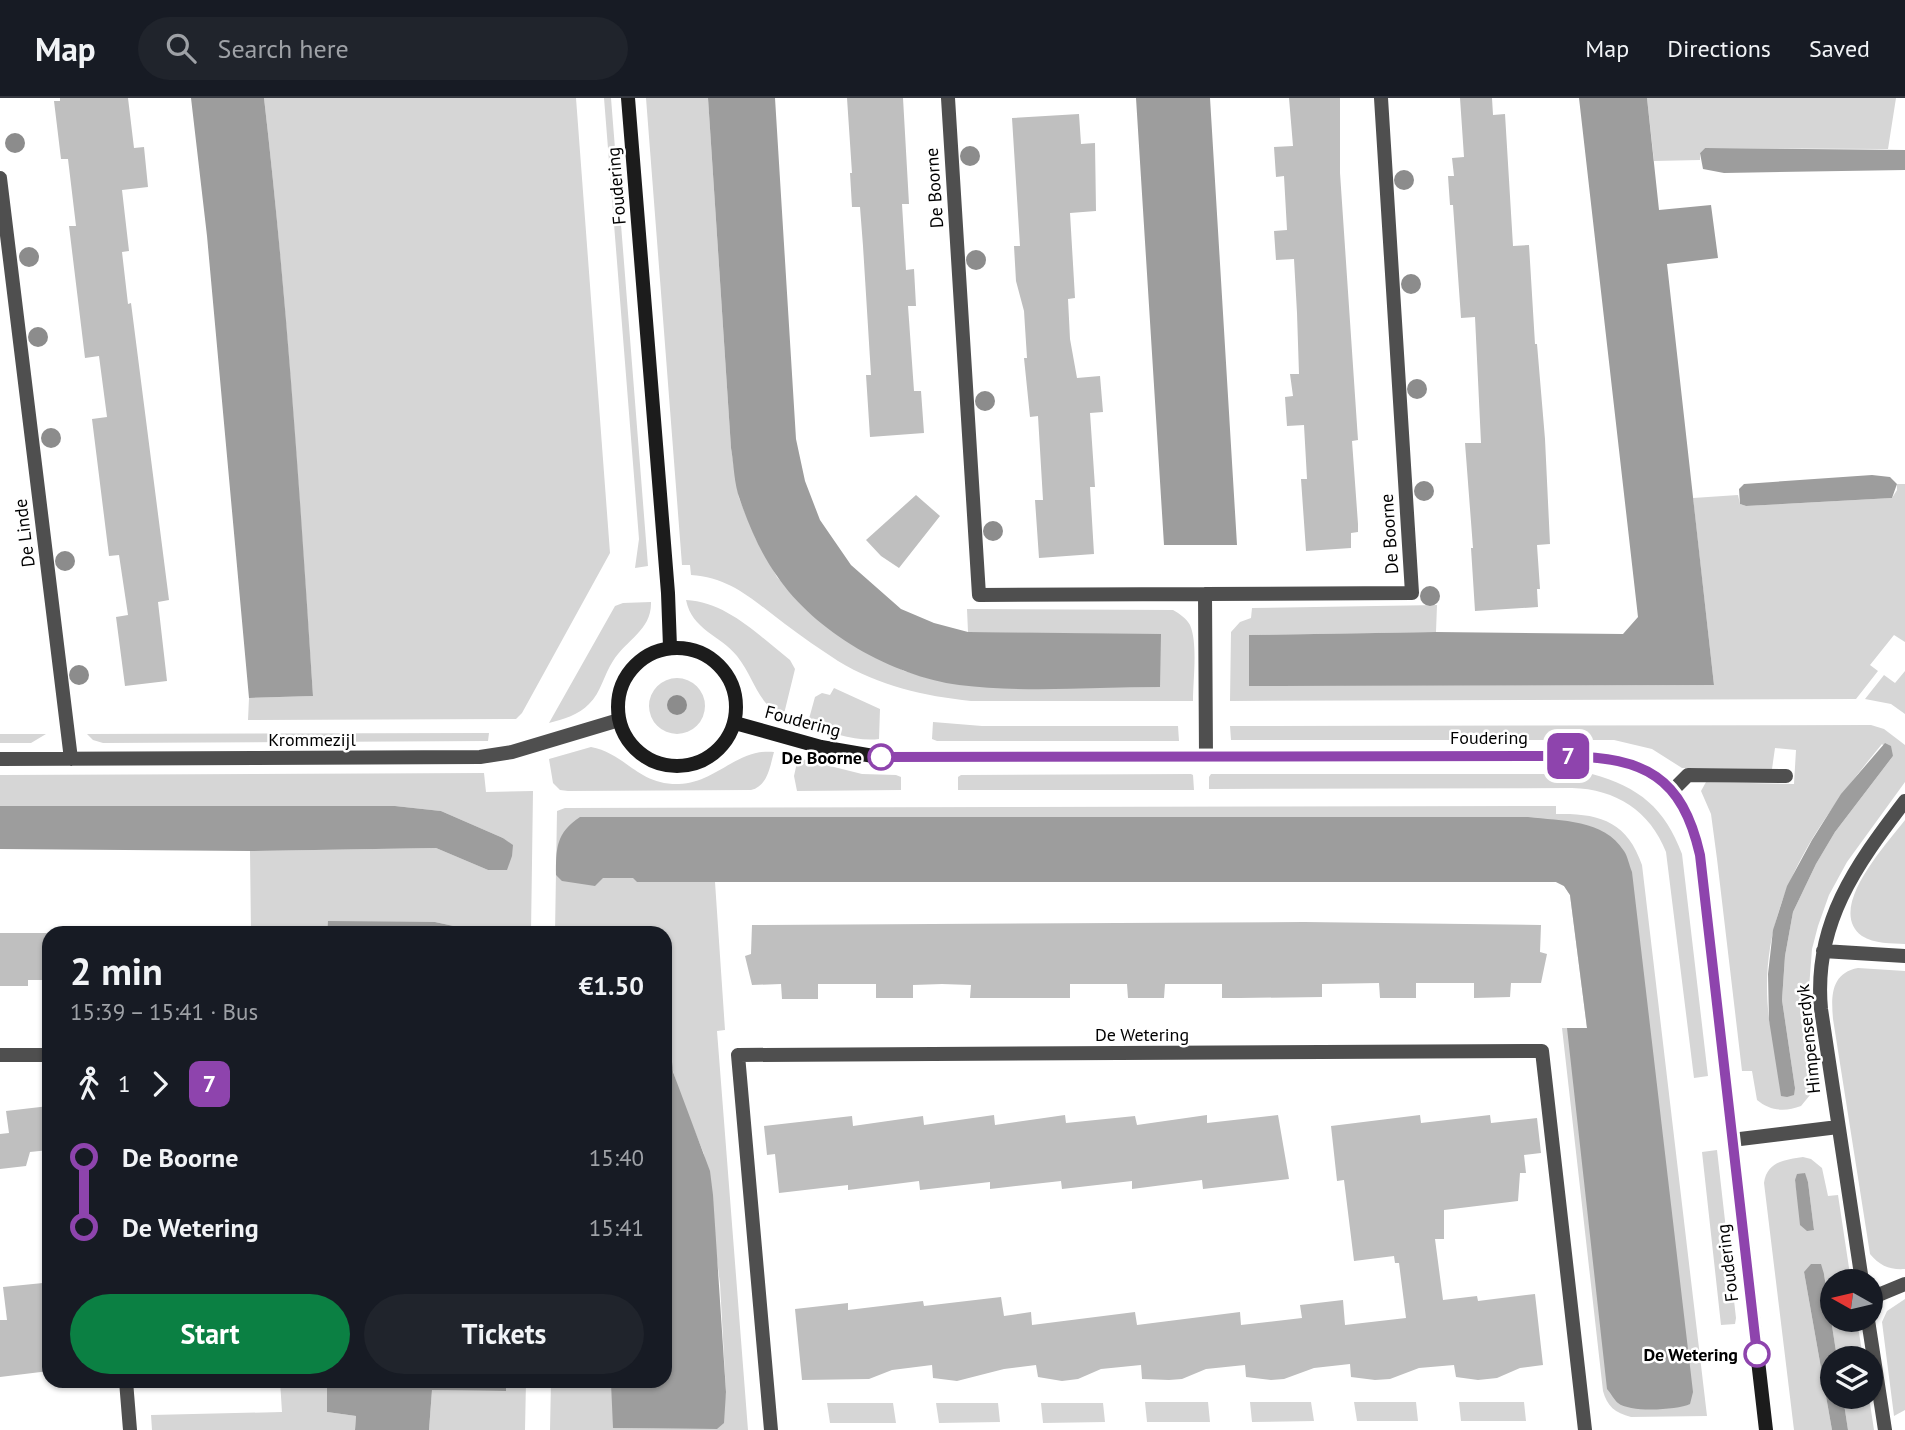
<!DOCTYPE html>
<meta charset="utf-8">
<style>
:root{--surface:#171b24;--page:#20242c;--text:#f1f3f6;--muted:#9ea1a6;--line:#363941;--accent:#0b8043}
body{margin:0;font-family:"PT Sans",sans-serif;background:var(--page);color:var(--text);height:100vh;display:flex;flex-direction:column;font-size:26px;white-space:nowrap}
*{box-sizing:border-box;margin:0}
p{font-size:23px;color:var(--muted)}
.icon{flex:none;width:38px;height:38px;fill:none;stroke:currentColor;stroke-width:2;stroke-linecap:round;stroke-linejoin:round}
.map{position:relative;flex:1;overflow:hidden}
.sheet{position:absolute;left:42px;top:828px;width:630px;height:462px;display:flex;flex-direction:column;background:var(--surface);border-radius:21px;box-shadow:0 2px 5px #0004}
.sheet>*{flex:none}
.badge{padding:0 14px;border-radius:10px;font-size:24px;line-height:46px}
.needle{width:46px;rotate:278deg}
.buttons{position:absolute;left:1820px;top:1171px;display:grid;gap:14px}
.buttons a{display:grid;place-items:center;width:63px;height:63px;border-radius:50%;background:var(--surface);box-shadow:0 2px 5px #0004;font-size:35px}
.map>.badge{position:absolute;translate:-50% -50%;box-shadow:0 0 0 4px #fff}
.legs{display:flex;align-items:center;gap:10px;height:77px;padding:0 28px;font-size:23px}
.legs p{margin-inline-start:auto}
.summary{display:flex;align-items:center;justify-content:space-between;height:119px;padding:0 28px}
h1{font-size:38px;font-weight:600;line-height:52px}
.cta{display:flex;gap:14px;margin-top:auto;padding:14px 28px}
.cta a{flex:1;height:80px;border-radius:42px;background:var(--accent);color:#fff;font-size:28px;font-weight:600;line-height:80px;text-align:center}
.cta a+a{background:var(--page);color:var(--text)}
ul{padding:0 28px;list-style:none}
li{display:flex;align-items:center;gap:24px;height:70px;font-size:26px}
li i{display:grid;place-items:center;width:10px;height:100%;margin:0 9px;background:currentColor}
li i::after{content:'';width:18px;height:18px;margin:-9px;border:5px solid;border-radius:50%;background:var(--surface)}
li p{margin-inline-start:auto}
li:first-child i{background:linear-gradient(#0000 50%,currentColor 0)}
li:last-child i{background:linear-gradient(currentColor 50%,#0000 0)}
header{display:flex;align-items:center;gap:42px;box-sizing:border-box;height:98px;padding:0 35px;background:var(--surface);border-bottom:2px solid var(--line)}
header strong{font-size:33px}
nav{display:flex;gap:38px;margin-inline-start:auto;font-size:24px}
.search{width:490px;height:63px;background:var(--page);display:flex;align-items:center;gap:18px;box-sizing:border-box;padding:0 24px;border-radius:38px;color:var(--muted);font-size:26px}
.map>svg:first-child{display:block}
</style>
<header>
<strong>Map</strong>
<div class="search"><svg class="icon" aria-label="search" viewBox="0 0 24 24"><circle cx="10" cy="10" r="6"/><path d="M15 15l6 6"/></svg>Search here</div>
<nav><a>Map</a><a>Directions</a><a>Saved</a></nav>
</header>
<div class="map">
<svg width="1905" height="1332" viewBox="0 0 1905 1332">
<rect width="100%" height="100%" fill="#fff"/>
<path fill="#d6d6d6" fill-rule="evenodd" d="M264 0H576L610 455 522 615 516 621 248 622 249 600 313 598C299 398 287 199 264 0Z
M604 0H611L648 468 635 470 639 441Z
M646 0H708L731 350 739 400 756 441 777 479 812 517 904 573 957 586 998 589H1160V537L968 534 967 511 1173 512C1180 516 1186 520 1190 527 1198 545 1193 582 1193 603H971C924 598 879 588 838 563 820 551 802 539 785 526 755 504 731 479 691 477L690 467H682Z
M1647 0H1896L1888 51 1705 50 1700 55V62L1654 63Z
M1897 386H1905V544L1894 537 1870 567 1878 573 1856 601 1230 603 1231 534 1240 524 1251 520 1252 510 1437 507 1436 534 1249 537 1250 588 1714 587 1693 400 1738 397 1740 406 1746 408 1892 400 1897 392Z
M686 502C727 504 758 537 790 562L795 571 783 620C756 603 755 581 737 558 720 537 692 532 686 502Z
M651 504C652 532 626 542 613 563 604 576 601 595 589 606 579 617 563 621 549 625L615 508 623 505Z
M1905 573V616L1891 606 1865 601 1884 577 1895 585Z
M649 608a28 28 0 1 1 56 0a28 28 0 1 1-56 0Z
M834 590 880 611 879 641C857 644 830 634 807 628L815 599 822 595 830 597Z
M933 624 982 628H1178L1179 643H937L932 641Z
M1871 627 1884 631 1905 647V684L1847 764 1829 797 1818 828 1812 851 1809 890 1816 964 1807 965 1810 997 1801 1008C1785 1014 1770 1013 1757 1002L1752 973H1742L1717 761 1711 716 1701 693 1706 684 1794 686 1796 652 1775 650 1772 671 1682 670 1652 651 1614 642H1231L1230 628ZM1882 646 1893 658 1835 734 1816 766 1793 814 1785 858 1782 902 1795 990C1788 971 1771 939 1769 920 1755 810 1816 726 1882 646Z
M489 635 488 643 103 645 93 642 87 636Z
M0 636H46L31 645H0Z
M591 649C627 656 637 687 679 686 716 685 737 650 774 654 770 668 768 688 751 692L568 693 560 692 553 685 549 661Z
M798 660 862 676 896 677 901 679V692L797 693 794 678Z
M484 675 486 694 533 693 531 835H486L435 824H328L327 835H251L250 753 436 750 488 772 512 747 503 740 441 713 395 708H0V677Z
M1191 676 1193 677 1194 692H958V679L961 677Z
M1211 676H1592C1639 689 1665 710 1682 756L1708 978 1694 980 1666 754C1650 713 1616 691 1572 690L1209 691V679Z
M1556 708V716C1599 715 1627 723 1642 767L1707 1318 1631 1319C1615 1315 1607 1308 1603 1293L1562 930H1587L1570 797 1564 788 1556 784H715L725 932 717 933 748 1332H550L551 1283H568V1288L612 1285 614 1330 717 1331 726 1295 720 1186 704 1056 680 997 671 966 665 893V835H555L557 713 565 710Z
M1905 722V846C1892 845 1874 846 1862 838 1825 811 1887 746 1905 722Z
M1858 870 1905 873V1171C1890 1172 1880 1168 1870 1156L1833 921C1831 898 1831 875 1858 870Z
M1717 1052 1736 1220 1735 1226 1721 1227 1702 1054Z
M1803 1059 1811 1061 1822 1070 1828 1098 1838 1097 1851 1183H1832V1222H1857L1863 1260H1837L1824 1176 1804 1174 1832 1332H1794L1764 1085C1767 1063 1785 1062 1803 1059ZM1804 1075 1808 1084 1814 1132 1798 1102 1795 1082Z
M1905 1201V1312L1894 1318 1882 1224 1887 1213Z
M280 1283H327V1314L356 1318 355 1332H152L151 1317 282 1314Z
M506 1283H526L525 1332H429L432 1292 506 1293Z
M1843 1299H1869L1874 1332H1848Z
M1145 1304H1208L1210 1324H1147Z
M1250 1304H1311L1314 1323 1252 1324Z
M1354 1304H1416L1418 1323H1357Z
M1459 1304H1524L1526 1323H1461Z
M827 1305H893L896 1325H830Z
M936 1305H998L1000 1324 939 1325Z
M1041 1305H1103L1105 1324 1043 1325Z"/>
<path fill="#9d9d9d" d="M191 0H264C287 199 300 399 313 598L249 600 207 138Z
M708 0H775L796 341 805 383 820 422 851 467 901 511 934 525 968 534 1161 536 1160 589C1094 589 1025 595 959 587 892 578 815 534 777 478 761 456 749 428 740 402 734 386 734 367 731 350Z
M1136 0H1210L1237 447H1164Z
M1579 0H1647L1659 112 1711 107 1718 160 1667 166 1714 587 1249 588V537L1436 534 1623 536 1638 519Z
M1705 50 1905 52V72L1724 75 1703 71 1700 55Z
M1872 377 1890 379 1897 386 1892 400 1746 408 1740 406 1739 391 1744 386Z
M1885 645 1891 648 1893 658 1835 734 1816 766 1793 814 1785 858 1782 902 1795 990 1794 997 1787 999 1781 998 1769 922 1768 876 1773 832 1787 788 1812 742 1841 696Z
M0 708H395L441 713 503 740 513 747 512 758 507 772H488L436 750 250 753 0 751Z
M580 719H1528C1561 723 1604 721 1624 753 1628 759 1629 767 1632 774L1693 1294 1690 1306C1677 1312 1630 1315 1618 1305 1614 1302 1611 1295 1607 1291L1567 930H1587L1570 797 1564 788 1556 784H637L633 780H603L595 788 562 783 556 777C556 750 556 735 580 719Z
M328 823 435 824 486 835H327Z
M665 893 673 974 710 1073 713 1097 726 1294 724 1325 717 1331 613 1330 611 1285 568 1288V1283H665Z
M1805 1075 1808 1084 1814 1132 1807 1133 1800 1127 1795 1082 1797 1076Z
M1811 1166H1821L1824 1176 1837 1260H1832V1298L1843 1299 1848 1332H1832L1804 1174Z
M327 1283H506V1293L432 1292 429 1332H355L356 1318 327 1314Z"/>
<path fill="#bfbfbf" d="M60 0H128L134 50 144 49 148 89 122 92 129 153 122 154 128 206 131 205 169 502 158 504 167 583 125 588 116 519 128 517 119 457 109 458 92 321 107 319 99 258 85 260 69 128H76L68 61H61L54 3H60Z
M847 0H903L909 106H902L906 172 914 171 916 208H908L914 293H921L924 335 870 339 866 277H871L863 148 860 109H852L850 75H852Z
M1289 0H1340V75L1358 342 1352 343 1358 426V434L1351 435V450L1306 453 1301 381H1307L1304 327 1287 328 1285 299 1293 298 1290 276H1299L1297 215 1294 161 1276 162 1274 133 1287 132 1284 78 1276 79 1274 49 1293 48Z
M1460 0H1492L1493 17 1505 16 1513 148 1529 147 1535 246H1537L1545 341 1550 446 1537 447 1540 491H1537L1538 509 1475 513 1471 450H1473L1465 345H1481L1475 219 1461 220 1453 107H1450L1448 78H1454L1452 60 1464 59Z
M1079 16 1081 46 1095 45 1096 113 1070 115 1075 200 1068 201 1070 241 1077 280 1100 278 1103 314 1090 315 1095 389H1090L1094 456 1039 460 1035 402H1043L1038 318 1030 319 1024 260H1027L1024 213 1016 183 1014 148H1020L1012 20Z
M916 397 940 418 899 470 881 458 866 442Z
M1304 824 1541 827 1540 854 1547 856 1541 885H1511L1510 899 1474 900V885H1416V900H1380L1379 885 1322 886V899L1240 900H1222V886H1165L1164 900H1128L1127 886H1070V900H970L971 887 942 886 913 887V900H876V886H818V901H782L781 886 752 887 745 858 751 856 752 827Z
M0 835H49V882H28V888H0Z
M49 1008V1052L30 1054 26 1068 0 1071V1036L9 1035 6 1013Z
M994 1017 995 1027 1065 1017 1066 1025 1135 1018 1137 1027 1207 1017V1025L1278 1017 1289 1081 1203 1091 1202 1082 1132 1091V1083L1062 1091 1061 1083 990 1091V1084L920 1092 919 1083 848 1092V1087L779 1095 775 1056 767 1057 764 1028 852 1018 853 1028 923 1018 924 1027Z
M1420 1017 1421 1025 1490 1017 1491 1025 1537 1020 1541 1055 1524 1057 1526 1075H1520L1518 1103 1444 1112V1141H1435L1443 1202 1477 1198 1478 1203 1535 1196 1543 1267 1520 1270 1497 1280 1478 1282 1456 1279 1454 1267 1419 1270 1390 1281 1375 1282 1351 1279 1350 1266 1314 1270 1284 1281 1271 1282 1246 1279 1245 1267 1206 1271 1182 1281 1169 1282 1142 1281 1141 1267 1101 1271 1078 1281 1062 1283 1038 1279 1036 1267 1004 1271 957 1283 933 1280 932 1267 892 1272 869 1281 802 1282 795 1211 848 1205V1212L923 1203 924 1208 1001 1199 1004 1218 1031 1214 1032 1227 1135 1214 1137 1227 1240 1214 1241 1227 1302 1220 1300 1207 1343 1202 1345 1227 1406 1220 1399 1165H1395L1394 1158 1354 1163 1344 1082 1337 1083 1331 1028Z
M43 1185 49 1232V1273L0 1279V1222H7L3 1189Z"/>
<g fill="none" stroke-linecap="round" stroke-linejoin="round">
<path stroke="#4f4f4f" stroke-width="14" d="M1673 692 1688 677 1786 678"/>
<path stroke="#4f4f4f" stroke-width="14" d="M948 0 979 497 1205 496 1206 659
M0 80 71 661
M1205 496 1412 495 1381 0
M0 661 480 659 512 654 619 622
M1823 853 1905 858
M0 957H49
M1732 1042 1838 1029
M1862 1183 1821 911C1813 826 1856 767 1905 703
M1871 1200 1905 1186
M1868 1222 1885 1332
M126 1283 130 1332
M771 1332 738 957 1542 953 1585 1332"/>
<path stroke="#1c1c1c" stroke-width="14" d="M628 0 668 495 670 549
M618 609a59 59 0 1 1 118 0a59 59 0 1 1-118 0Z
M735 625 821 649 879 659 1567 658C1644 660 1682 678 1700 757L1766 1332"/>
</g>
<g fill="#8c8c8c">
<circle cx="15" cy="45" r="10"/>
<circle cx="970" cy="58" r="10"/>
<circle cx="1404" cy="82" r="10"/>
<circle cx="29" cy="159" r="10"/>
<circle cx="976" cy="162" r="10"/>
<circle cx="1411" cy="186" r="10"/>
<circle cx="38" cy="239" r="10"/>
<circle cx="1417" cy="291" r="10"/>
<circle cx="985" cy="303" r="10"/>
<circle cx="51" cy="340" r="10"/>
<circle cx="1424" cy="393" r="10"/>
<circle cx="993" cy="433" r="10"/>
<circle cx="65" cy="463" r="10"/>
<circle cx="1430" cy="498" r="10"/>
<circle cx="79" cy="577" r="10"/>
<circle cx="677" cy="607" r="10"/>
</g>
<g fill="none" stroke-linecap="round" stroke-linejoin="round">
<defs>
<path id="line-1" d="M881 659 1567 658C1645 660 1682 678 1700 757L1757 1256"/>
</defs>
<use href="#line-1" stroke="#fff" stroke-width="16"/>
<use href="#line-1" stroke="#8e44ad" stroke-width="10"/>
</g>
<g fill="#fff" stroke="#8e44ad" stroke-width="3.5">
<circle cx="881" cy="659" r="12"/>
<circle cx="1757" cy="1256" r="12"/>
</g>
<g text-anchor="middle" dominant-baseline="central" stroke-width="5" stroke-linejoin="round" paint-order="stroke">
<g font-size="18" fill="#000" stroke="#fff">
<text transform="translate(616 88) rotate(-95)">Foudering</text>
<text transform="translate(934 90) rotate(-94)">De Boorne</text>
<text transform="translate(24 435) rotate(-97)">De Linde</text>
<text transform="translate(1389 436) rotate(-94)">De Boorne</text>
<text transform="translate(803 623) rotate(15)">Foudering</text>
<text x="1489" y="639">Foudering</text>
<text x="312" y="641">Krommezijl</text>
<text x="1142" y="936">De Wetering</text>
<text transform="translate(1808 941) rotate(-96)">Himpenserdyk</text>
<text transform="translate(1727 1165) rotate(-97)">Foudering</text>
</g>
<g font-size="18" font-weight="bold" fill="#000" stroke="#fff" text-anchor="end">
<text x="862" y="659">De Boorne</text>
<text x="1738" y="1256">De Wetering</text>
</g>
</g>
</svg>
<div class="buttons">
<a><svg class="needle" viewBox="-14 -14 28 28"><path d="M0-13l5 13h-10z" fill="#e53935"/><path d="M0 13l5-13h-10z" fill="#9ea1a6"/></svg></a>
<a><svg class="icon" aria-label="layers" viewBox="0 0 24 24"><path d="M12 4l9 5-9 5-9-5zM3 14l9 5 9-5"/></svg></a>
</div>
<b class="badge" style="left:1568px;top:658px;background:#8e44ad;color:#fff">7</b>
<section class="sheet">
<div class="summary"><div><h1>2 min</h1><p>15:39 – 15:41 · Bus</p></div><b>€1.50</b></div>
<div class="legs"><svg class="icon" aria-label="walk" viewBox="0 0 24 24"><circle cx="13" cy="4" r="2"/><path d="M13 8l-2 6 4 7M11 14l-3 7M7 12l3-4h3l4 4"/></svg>1<svg class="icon" aria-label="forward" viewBox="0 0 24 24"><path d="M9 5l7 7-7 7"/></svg><b class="badge" style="background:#8e44ad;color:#fff">7</b></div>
<ul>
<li><i style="color:#8e44ad"></i><b>De Boorne</b><p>15:40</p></li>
<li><i style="color:#8e44ad"></i><b>De Wetering</b><p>15:41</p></li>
</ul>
<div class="cta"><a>Start</a><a>Tickets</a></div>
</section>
</div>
